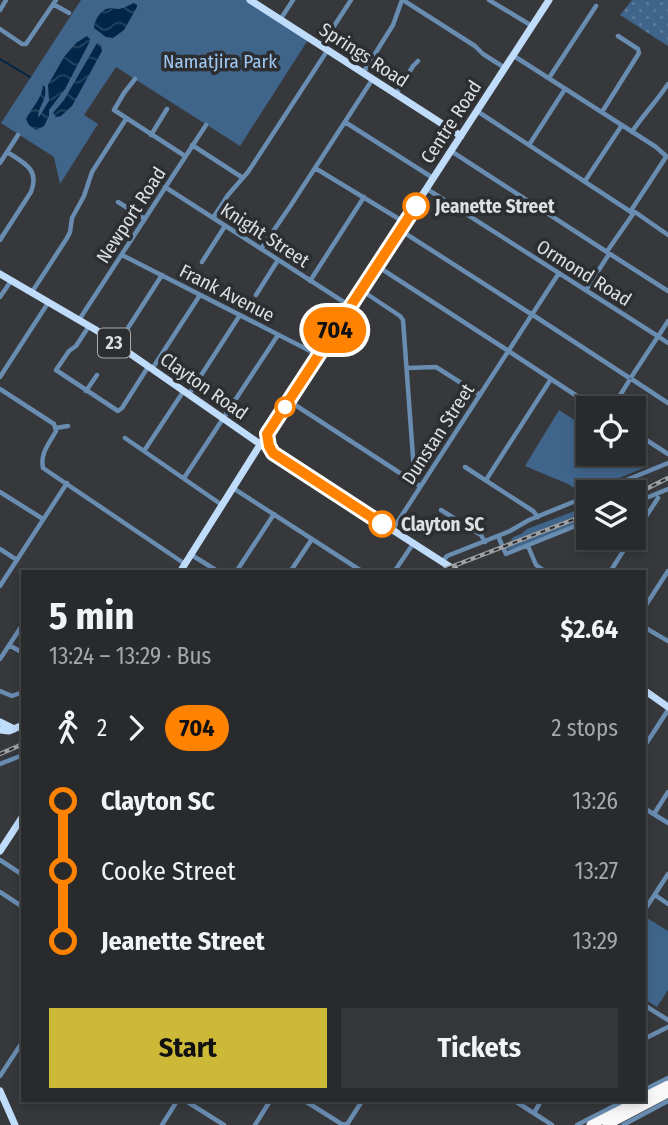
<!DOCTYPE html>
<meta charset="utf-8">
<style>
:root{--surface:#282a2c;--page:#343638;--text:#f1f3f6;--muted:#a5a7a9;--line:#444648;--accent:#cdb938}
body{margin:0;font-family:"Fira Sans Condensed",sans-serif;background:var(--page);color:var(--text);height:100vh;display:flex;flex-direction:column;font-size:26px;white-space:nowrap}
*{box-sizing:border-box;margin:0}
p{font-size:23px;color:var(--muted)}
.icon{flex:none;width:38px;height:38px;fill:none;stroke:currentColor;stroke-width:2;stroke-linecap:round;stroke-linejoin:round}
.map{position:relative;flex:1;overflow:hidden}
.panel{position:absolute;left:21px;top:570px;width:625px;height:532px;display:flex;flex-direction:column;background:var(--surface);border-radius:0px;box-shadow:0 4px 10px #0003,0 0 0 2px var(--line)}
.panel>*{flex:none}
.badge{padding:0 14px;border-radius:23px;font-size:24px;line-height:46px}
.buttons{position:absolute;left:576px;top:396px;display:grid;gap:14px}
.buttons a{display:grid;place-items:center;width:70px;height:70px;border-radius:0px;background:var(--surface);box-shadow:0 4px 10px #0003,0 0 0 2px var(--line);font-size:35px}
.map>.badge{position:absolute;translate:-50% -50%;box-shadow:0 0 0 4px #fff}
.legs{display:flex;align-items:center;gap:10px;height:77px;padding:0 28px;font-size:23px}
.legs p{margin-inline-start:auto}
.overview{display:flex;align-items:center;justify-content:space-between;height:119px;padding:0 28px}
h1{font-size:38px;font-weight:700;line-height:52px}
.button{display:flex;gap:14px;margin-top:auto;padding:14px 28px}
.button a{flex:1;height:80px;border-radius:0px;background:var(--accent);color:#111;font-size:28px;font-weight:700;line-height:80px;text-align:center}
.button a+a{background:var(--page);color:var(--text)}
ul{padding:0 28px;list-style:none}
li{display:flex;align-items:center;gap:24px;height:70px;font-size:26px}
li i{display:grid;place-items:center;width:10px;height:100%;margin:0 9px;background:currentColor}
li i::after{content:'';width:18px;height:18px;margin:-9px;border:5px solid;border-radius:50%;background:var(--surface)}
li p{margin-inline-start:auto}
li:first-child i{background:linear-gradient(#0000 50%,currentColor 0)}
li:last-child i{background:linear-gradient(currentColor 50%,#0000 0)}
.map>svg:first-child{display:block}
</style>
<div class="map">
<svg width="668" height="1125" viewBox="0 0 668 1125">
<defs>
<pattern id="grass-dots" width="8" height="8" patternUnits="userSpaceOnUse" patternTransform="scale(1.75)"><rect width="8" height="8" fill="#40658b"/><path d="M2 2h.1M6 6h.1" fill="none" stroke="#5b7b9b" stroke-width="1.8" stroke-linecap="round"/></pattern>
<pattern id="water-waves" width="16" height="10" patternUnits="userSpaceOnUse" patternTransform="scale(1.75)"><rect width="16" height="10" fill="#012647"/><path d="M0 5q4-4 8 0t8 0" fill="none" stroke="#264561"/></pattern>
</defs>
<rect width="100%" height="100%" fill="#36383b"/>
<path fill="url(#grass-dots)" d="M632 0H668V46L620 15Z"/>
<path fill="#40658b" d="M81 0H246L308 40 240 146 116 67 84 115 98 124 60 184 54 157 1 123Z
M559 410 588 429V453H625L646 467 582 493 568 484 525 466Z
M588 506V519L516 548 509 550 506 549 504 545 510 542 513 537 521 534 527 529Z
M644 916 668 931V990L657 1007 644 999Z"/>
<path fill="url(#water-waves)" d="M134 3 137 5V7L124 30 113 38 106 37 94 28C95 19 101 8 112 8 114 8 115 9 117 9 123 9 129 5 134 3Z
M87 36 90 39 89 43 65 89 49 110V116L44 126 36 130 29 125 26 119C32 107 42 99 43 85L45 87C47 100 40 103 38 116L39 117 49 101 48 85 64 57 76 43Z
M97 43 101 45 102 51 72 106 61 116 56 117 53 113 64 100Z"/>
<g fill="none" stroke-linecap="round" stroke-linejoin="round">
<path stroke="#012647" stroke-width="2" d="M0 59 30 77"/>
<path stroke="#698cb1" stroke-width="4.5" d="M403 0 475 46 483 54 505 68
M489 0 532 26
M53 4 69 13
M0 10 6 0
M280 20 293 0
M0 29 22 44H26L56 0
M321 46 351 0
M514 56 656 147 666 156
M363 73 393 25 402 0
M549 78 596 6
M135 79 124 93 114 110 185 156
M396 94 413 66 418 61
M477 111 631 212
M602 112 639 53 638 49 618 36
M345 122 433 178
M632 132C643 115 657 101 668 84
M151 135 167 109
M192 145 243 178
M529 145 565 89
M451 151 607 252
M0 163 18 135
M315 168 404 222
M585 181 622 125
M165 187 350 306
M427 189 656 335
M118 202 145 219
M632 209 666 157
M635 212 668 235
M213 218 228 195 248 172 327 51
M400 230 531 314
M0 240 31 192C40 169 24 163 7 152
M261 249 291 205 372 80
M608 250 633 214
M610 254 668 291
M122 255 318 355
M202 262 225 226
M377 266 507 350
M310 281 364 197
M361 290 400 316 403 320 414 471 411 480
M586 290 609 254
M32 292 67 238 70 232 72 218 84 196 92 172 126 119
M256 295 278 260
M0 297 11 281
M533 313 559 273
M533 315 628 377
M79 320 206 125
M89 326 76 346 69 351 56 370 118 411 122 408 148 367
M659 335 668 321
M659 337 668 343
M117 345 162 275
M509 350 531 316
M510 352 595 408
M407 368 436 367 480 395
M152 369 200 295
M632 376 657 338
M0 377 48 303
M633 380 668 403
M0 389 54 424 56 431C49 444 40 453 43 468L185 564
M86 391 97 375
M189 394 240 315
M289 401 420 486
M612 408 629 381
M56 428 68 426
M634 432 668 454
M125 438 222 505
M144 451 183 392
M465 467 533 511 538 517
M184 478 278 335
M486 480 551 379
M233 488 363 572
M0 492 43 519
M597 492 668 463
M641 499 647 514
M634 503 668 489
M441 510 481 535 485 542
M393 529 507 353
M634 535 658 498
M498 536 506 554 588 521
M528 546 536 565 546 572
M0 549 17 560
M190 554 219 572
M442 562 447 556 510 531 529 520 588 496
M236 572 274 514
M290 572 312 539
M394 572 413 544
M610 572 632 537
M0 586 67 483
M644 608 668 571
M644 627 668 641
M9 645 23 653
M0 659 23 624
M0 691 12 696 23 692
M644 747 668 710
M0 764 23 755
M644 808 668 823
M654 814 668 792
M0 860 23 875
M0 892 23 907
M655 895 668 904
M644 911 668 874
M644 1005 668 1020
M644 1039 668 1027
M0 1076 23 1041
M644 1090 668 1078
M186 1101 224 1125
M305 1101 343 1125 348 1123 362 1101
M515 1101 552 1125
M534 1113 541 1101
M162 1125 177 1101
M255 1125 270 1101
M577 1125 624 1101
M623 1125 668 1101"/>
<path stroke="#c0dcfb" stroke-width="7" d="M250 0 461 136
M0 274 96 330 273 453 458 572
M180 572 263 440 549 0
M644 690 668 707
M0 722 14 729
M0 730 9 731 23 725
M0 851 23 816
M0 1091 15 1125"/>
<path stroke="#f8f8f8" stroke-width="9" d="M644 1097 668 1085
M591 1125 638 1101
M607 1125 668 1093"/>
<defs>
<path id="rail" d="M634 495 668 478
M438 572 588 514
M0 754 23 744"/>
</defs>
<use href="#rail" stroke="#9ea0a2" stroke-width="4.5"/>
<use href="#rail" stroke="#2c2e31" stroke-width="2" stroke-dasharray="5" stroke-linecap="butt"/>
</g>
<g fill="none" stroke-linecap="round" stroke-linejoin="round">
<defs>
<path id="line-1" d="M382 524 273 453 269 446 267 434 416 206"/>
</defs>
<use href="#line-1" stroke="#fff" stroke-width="16"/>
<use href="#line-1" stroke="#ff8200" stroke-width="10"/>
</g>
<g fill="#fff" stroke="#ff8200" stroke-width="3.5">
<circle cx="416" cy="206" r="12"/>
<circle cx="285" cy="407" r="9"/>
<circle cx="382" cy="524" r="12"/>
</g>
<g text-anchor="middle" dominant-baseline="central" stroke-width="7" stroke-linejoin="round" paint-order="stroke">
<rect fill="#2c2e31" stroke="#a8aaac" stroke-width="2" x="98" y="328.5" width="32" height="29" rx="5"/>
<g font-size="18" font-weight="bold" fill="#dddfe0">
<text x="114" y="343">23</text>
</g>
<g font-size="19" fill="#dddfe0" stroke="#2c2e31">
<text transform="translate(364 55) rotate(33)">Springs Road</text>
<text transform="translate(451 122) rotate(-57)">Centre Road</text>
<text transform="translate(131 215) rotate(-57)">Newport Road</text>
<text transform="translate(265 235) rotate(33)">Knight Street</text>
<text transform="translate(584 273) rotate(32)">Ormond Road</text>
<text transform="translate(227 293) rotate(27)">Frank Avenue</text>
<text transform="translate(204 386) rotate(35)">Clayton Road</text>
<text transform="translate(438 434) rotate(-57)">Dunstan Street</text>
</g>
<g font-size="19" fill="#9fc7f1" stroke="#2c2e31">
<text x="220" y="61">Namatjira Park</text>
</g>
<g font-size="19" font-weight="bold" fill="#dddfe0" stroke="#2c2e31" text-anchor="start">
<text x="435" y="206">Jeanette Street</text>
<text x="401" y="524">Clayton SC</text>
</g>
</g>
</svg>
<div class="buttons">
<a><svg class="icon" aria-label="locate" viewBox="0 0 24 24"><circle cx="12" cy="12" r="6"/><path d="M12 2v4M12 18v4M2 12h4M18 12h4"/></svg></a>
<a><svg class="icon" aria-label="layers" viewBox="0 0 24 24"><path d="M12 4l9 5-9 5-9-5zM3 14l9 5 9-5"/></svg></a>
</div>
<b class="badge" style="left:335px;top:330px;background:#ff8200;color:#111">704</b>
<section class="panel">
<div class="overview"><div><h1>5 min</h1><p>13:24 – 13:29 · Bus</p></div><b>$2.64</b></div>
<div class="legs"><svg class="icon" aria-label="walk" viewBox="0 0 24 24"><circle cx="13" cy="4" r="2"/><path d="M13 8l-2 6 4 7M11 14l-3 7M7 12l3-4h3l4 4"/></svg>2<svg class="icon" aria-label="forward" viewBox="0 0 24 24"><path d="M9 5l7 7-7 7"/></svg><b class="badge" style="background:#ff8200;color:#111">704</b><p>2 stops</p></div>
<ul>
<li><i style="color:#ff8200"></i><b>Clayton SC</b><p>13:26</p></li>
<li><i style="color:#ff8200"></i><span>Cooke Street</span><p>13:27</p></li>
<li><i style="color:#ff8200"></i><b>Jeanette Street</b><p>13:29</p></li>
</ul>
<div class="button"><a>Start</a><a>Tickets</a></div>
</section>
</div>
